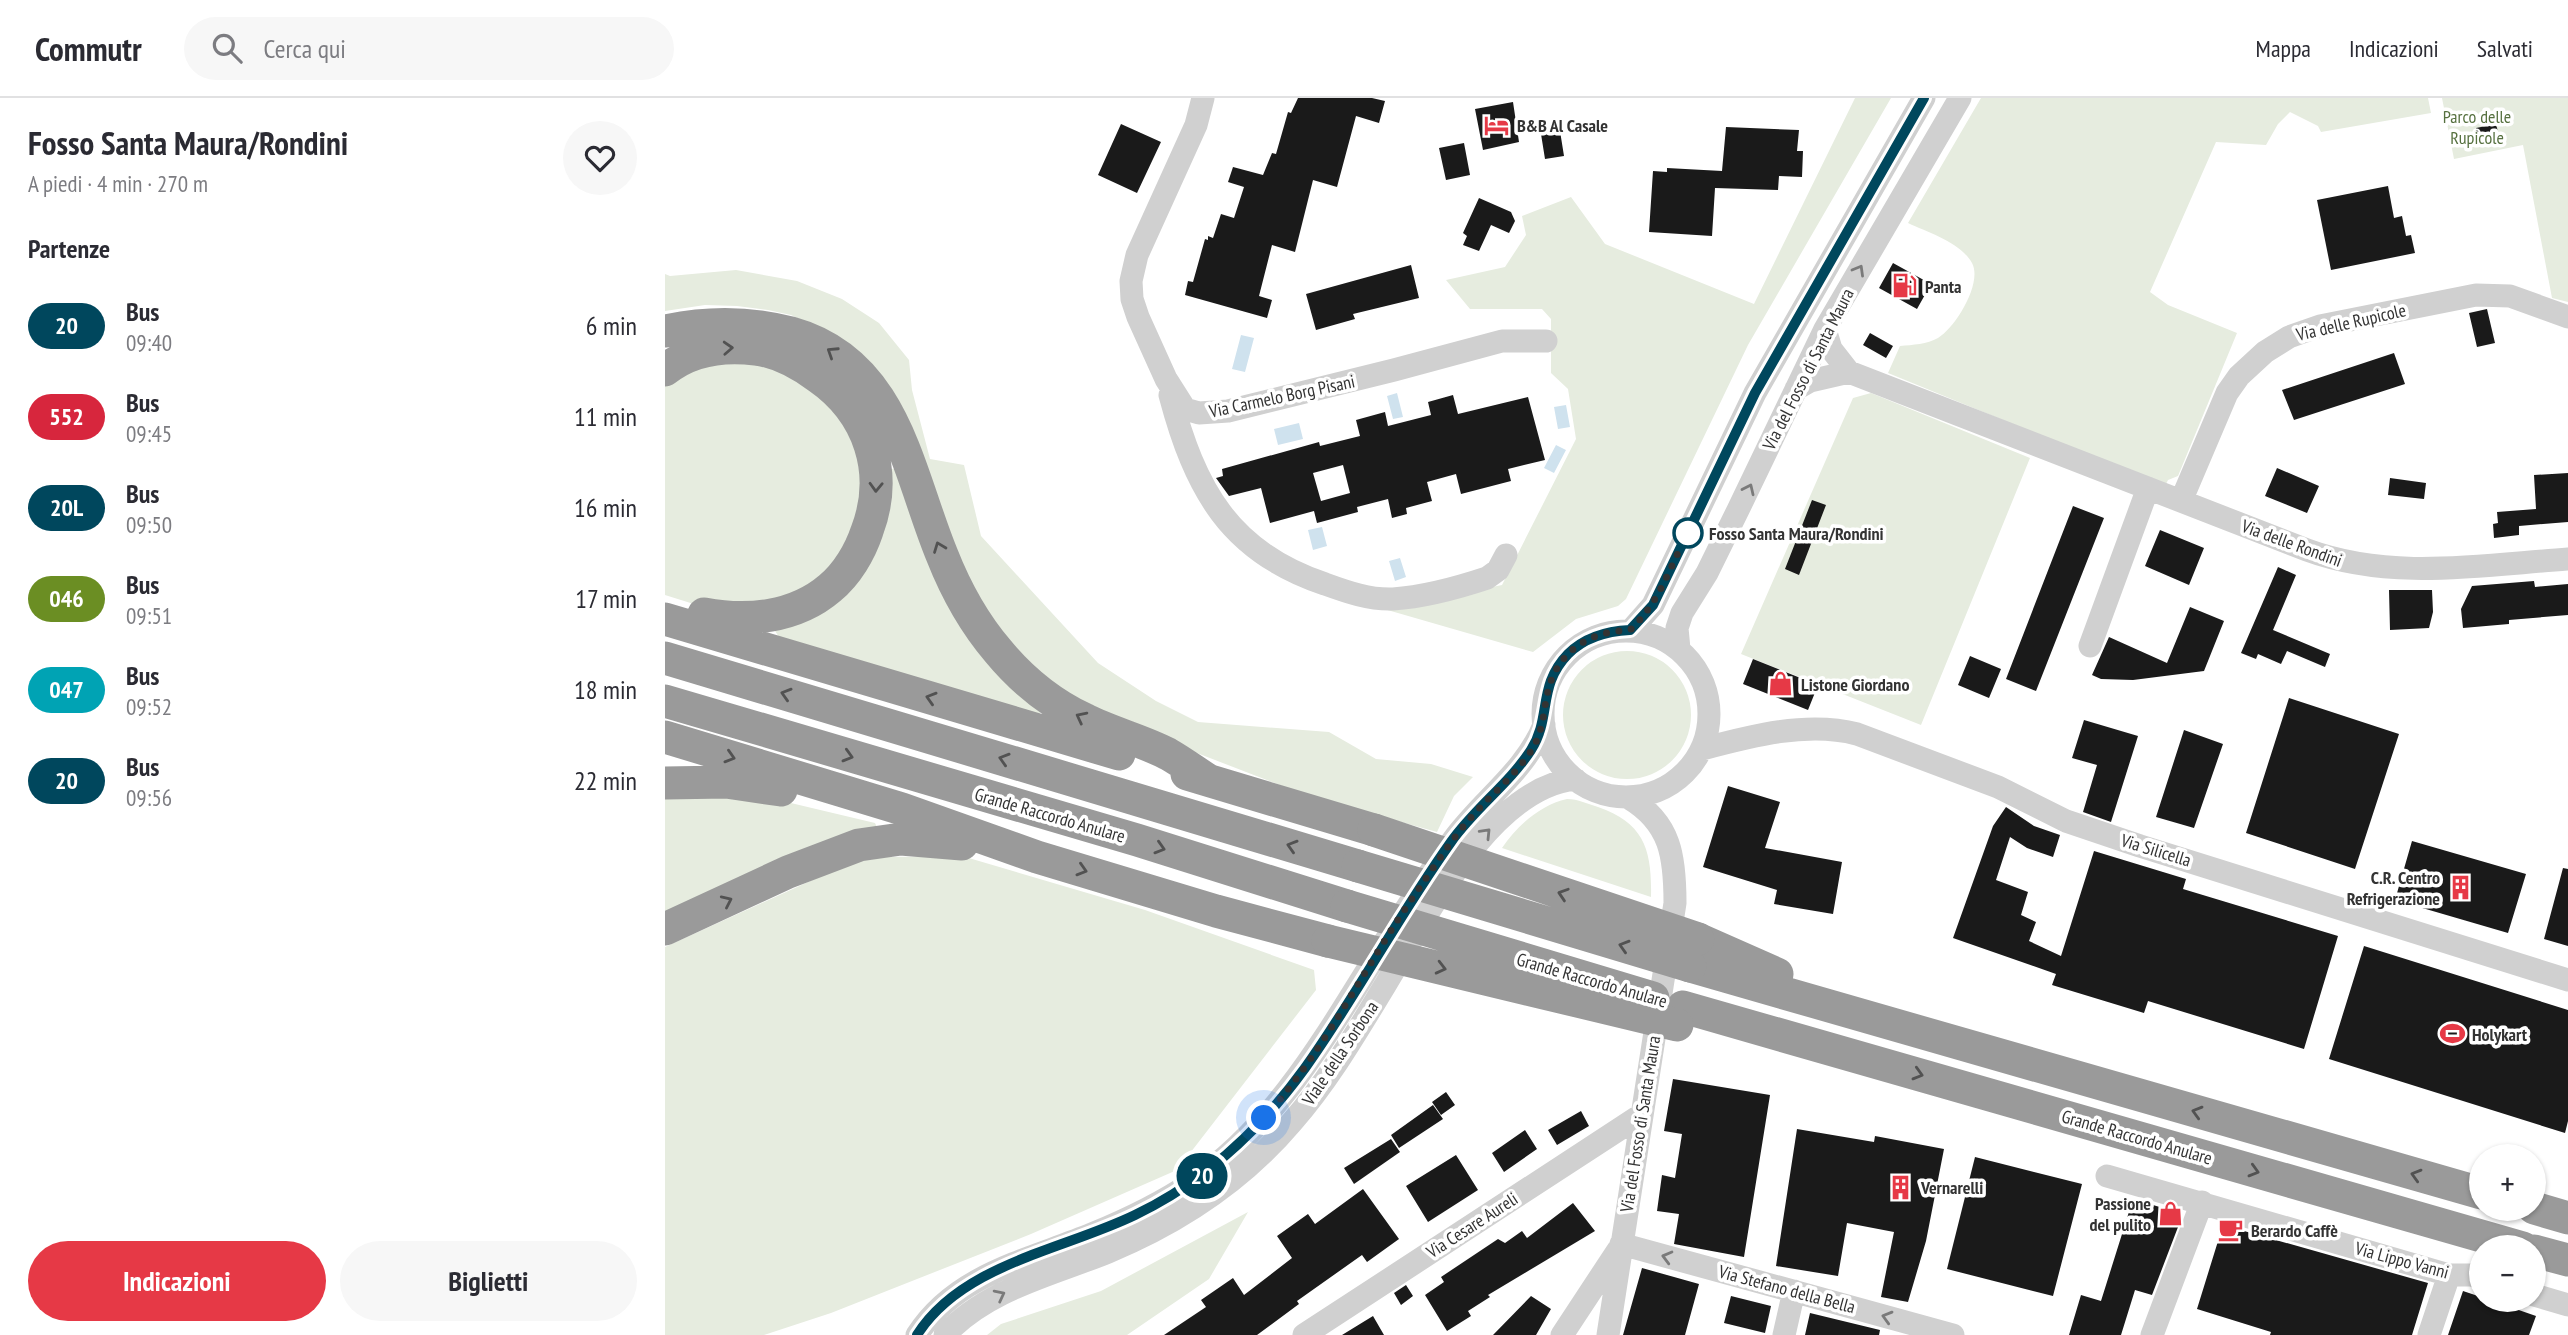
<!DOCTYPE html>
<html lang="it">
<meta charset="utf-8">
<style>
:root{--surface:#fff;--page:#f7f7f7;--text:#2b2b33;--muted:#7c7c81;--line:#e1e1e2;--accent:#e63946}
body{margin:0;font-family:"PT Sans Narrow",sans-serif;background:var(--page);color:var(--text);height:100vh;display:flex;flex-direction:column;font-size:26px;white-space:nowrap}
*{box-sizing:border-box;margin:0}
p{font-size:23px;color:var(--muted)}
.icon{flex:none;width:38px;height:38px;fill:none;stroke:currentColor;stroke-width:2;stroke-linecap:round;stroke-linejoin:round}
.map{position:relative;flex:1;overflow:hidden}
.sheet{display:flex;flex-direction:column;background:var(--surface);width:665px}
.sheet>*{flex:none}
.badge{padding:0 14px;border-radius:23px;font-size:24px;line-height:46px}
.buttons{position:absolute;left:1804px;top:1046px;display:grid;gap:14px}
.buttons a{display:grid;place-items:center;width:77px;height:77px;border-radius:50%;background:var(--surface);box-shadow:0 2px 5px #0004;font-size:35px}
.you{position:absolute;width:35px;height:35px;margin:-18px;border:5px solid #fff;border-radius:50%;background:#1a73e8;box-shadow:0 0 0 10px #1a73e833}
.map>.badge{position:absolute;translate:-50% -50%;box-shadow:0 0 0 4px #fff}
h2{padding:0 28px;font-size:26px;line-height:63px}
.round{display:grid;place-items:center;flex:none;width:74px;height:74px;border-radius:37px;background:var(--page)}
.head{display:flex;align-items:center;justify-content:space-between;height:119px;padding:0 28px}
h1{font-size:33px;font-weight:800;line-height:52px}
.cta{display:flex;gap:14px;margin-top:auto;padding:14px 28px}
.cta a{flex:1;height:80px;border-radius:42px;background:var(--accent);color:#fff;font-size:28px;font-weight:800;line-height:80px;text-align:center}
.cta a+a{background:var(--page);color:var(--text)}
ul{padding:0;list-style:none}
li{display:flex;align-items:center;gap:21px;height:91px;padding:0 28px}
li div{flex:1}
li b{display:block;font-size:26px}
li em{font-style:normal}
li .badge{min-width:77px;font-weight:700;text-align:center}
header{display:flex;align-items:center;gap:42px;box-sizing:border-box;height:98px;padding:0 35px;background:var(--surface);border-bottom:2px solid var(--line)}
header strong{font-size:33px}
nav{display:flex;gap:38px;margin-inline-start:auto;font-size:24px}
.search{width:490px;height:63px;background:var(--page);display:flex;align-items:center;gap:18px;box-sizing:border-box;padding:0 24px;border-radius:38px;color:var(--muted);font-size:26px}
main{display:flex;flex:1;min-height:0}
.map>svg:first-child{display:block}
</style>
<header>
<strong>Commutr</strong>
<div class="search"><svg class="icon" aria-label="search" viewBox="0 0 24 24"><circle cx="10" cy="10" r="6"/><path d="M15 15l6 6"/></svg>Cerca qui</div>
<nav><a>Mappa</a><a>Indicazioni</a><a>Salvati</a></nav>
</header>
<main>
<section class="sheet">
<div class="head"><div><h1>Fosso Santa Maura/Rondini</h1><p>A piedi · 4 min · 270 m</p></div><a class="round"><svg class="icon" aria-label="heart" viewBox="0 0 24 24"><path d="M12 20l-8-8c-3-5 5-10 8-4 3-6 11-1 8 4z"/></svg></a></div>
<h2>Partenze</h2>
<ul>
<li><span class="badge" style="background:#00475d;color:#fff">20</span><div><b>Bus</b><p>09:40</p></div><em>6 min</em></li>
<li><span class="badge" style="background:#d7263d;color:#fff">552</span><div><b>Bus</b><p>09:45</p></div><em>11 min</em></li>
<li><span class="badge" style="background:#00475d;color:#fff">20L</span><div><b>Bus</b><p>09:50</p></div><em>16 min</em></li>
<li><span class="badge" style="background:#6b8e23;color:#fff">046</span><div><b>Bus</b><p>09:51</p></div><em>17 min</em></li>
<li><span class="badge" style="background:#00a3b4;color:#fff">047</span><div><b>Bus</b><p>09:52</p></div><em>18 min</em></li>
<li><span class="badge" style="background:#00475d;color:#fff">20</span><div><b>Bus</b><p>09:56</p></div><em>22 min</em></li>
</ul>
<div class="cta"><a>Indicazioni</a><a>Biglietti</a></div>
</section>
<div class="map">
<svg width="1903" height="1237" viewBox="0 0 1903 1237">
<rect width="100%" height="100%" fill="#fff"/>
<path fill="#e6ecdf" d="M1190 0H1226L1083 247 961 501 953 508 911 521 868 554 719 511 837 487 911 341 903 291 886 275V221L877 211H805L781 182 840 169 861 137 857 118 906 99 940 146 1089 206Z
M1316 0H1763L1766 15 1656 34 1653 28 1625 14 1613 26 1601 47 1551 44 1485 194 1503 207 1572 235 1513 378 1503 382 1501 386 1406 350 1223 275 1235 248C1248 247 1262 246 1273 240 1290 230 1318 185 1307 165 1295 144 1264 135 1243 125Z
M1777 0H1903V204L1887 200 1858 47 1789 61Z
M71 172 132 183 177 201 214 225 244 262 247 292 265 361 299 367 316 438 433 565 491 603 533 624 664 634 711 661 766 666 808 679 789 698 772 734 646 699 467 630 377 581 308 502 174 240 126 217 103 212 72 208 40 207 0 213V176L5 178Z
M45 261 127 270 199 345 193 442 137 500 51 513 0 497V287Z
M1206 295 1365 360 1256 627 1076 556 1188 300Z
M236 370 376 611 374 619 116 542 108 530 226 401V371Z
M898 617a64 64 0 1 1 128 0a64 64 0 1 1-128 0Z
M0 695 109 701 210 725 214 734 0 819Z
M902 701C913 701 923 706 933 709 980 725 987 753 986 799L837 750C852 728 875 707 902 701Z
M297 758 480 812 649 872 651 892 512 1072 366 1136 166 1215 99 1237H0V849L165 774 196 762 222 759Z
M583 1114 544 1181 462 1237H322L336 1226 436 1193Z"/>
<path fill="#cfe2ee" d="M576 237 589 240 580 274 567 271Z
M732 295 738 319 728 321 722 298Z
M901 307 905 329 893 331 889 309Z
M634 325 638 341 613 347 609 331Z
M891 347 901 352 889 375 879 370Z
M657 429 662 448 648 452 643 432Z
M735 460 741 479 730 483 724 463Z"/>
<path fill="#1a1a1a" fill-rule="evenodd" d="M633 0H707L720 3 714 25 691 18 672 89 648 82 630 154 607 147 594 198 607 202 602 220 520 197 523 183 528 184 540 141 543 142V138L548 140 556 116 569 120 579 89 563 84 568 69 598 77 607 55 611 56 623 14 626 15Z
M848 4 854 44 818 52 810 11Z
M456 26 496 44 472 95 433 77Z
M1831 26 1835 42 1814 46 1811 30Z
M1061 29 1134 32 1132 53H1138L1137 79 1114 78 1113 92 1050 90 1047 138 984 134 988 73 1002 74V70L1057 73Z
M895 33 899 58 880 61 876 36Z
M799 45 805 77 781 82 774 50Z
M1723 88 1729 120 1737 118 1741 138 1746 137 1750 155 1666 172 1652 102Z
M814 100 846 114 850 123 844 135 826 127 814 153 798 147 802 138 798 135Z
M1228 165 1266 186 1252 211 1214 190Z
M746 167 754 200 688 216 690 221 651 232 641 196Z
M1822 211 1830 245 1812 249 1804 215Z
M1205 235 1228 248 1221 260 1198 247Z
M1729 255 1740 286 1629 322 1617 292Z
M788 297 793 316 863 299 880 362 843 371 846 383 796 396 791 376 762 384 767 403 741 410 742 416 727 420 723 401 692 409 693 414 652 425 649 413 605 425 596 390 564 398 551 380 558 378 557 371 654 344 655 348 695 338 691 322 720 314 723 328 766 317 763 304ZM678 367 685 395 656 403 648 375Z
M1612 370 1654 388 1642 415 1600 398Z
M1903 375V424L1854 428V437L1829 440 1828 426 1833 425 1832 414 1871 411 1869 377Z
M1725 380 1761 385 1759 401 1723 397Z
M1147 402 1161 407 1134 477 1120 471Z
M1408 408 1439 420 1371 593 1341 581Z
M1495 432 1539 450 1524 487 1480 468Z
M1613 469 1631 477 1608 532 1665 556 1660 569 1622 553 1616 566 1593 556 1591 561 1576 555Z
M1869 483 1870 489 1903 486V517L1844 522V526L1798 530 1796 511 1807 488Z
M1724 492H1767L1768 514 1764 530 1725 532Z
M1525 509 1559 523 1539 573 1468 582 1436 581 1427 577 1444 539 1502 565Z
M1305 558 1336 571 1324 600 1293 587Z
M1088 561 1153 587 1143 612 1078 586Z
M1624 600 1734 636 1690 771 1581 735Z
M1419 622 1473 638 1446 724 1418 714 1432 667 1407 660Z
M1519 632 1558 646 1529 730 1491 719Z
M1063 688 1115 704 1100 750 1177 764 1168 816 1109 806 1112 792 1038 769Z
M1341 709 1369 728 1395 737 1388 759 1362 750 1345 739 1331 782 1363 794 1356 817 1371 824 1364 843 1396 858 1429 753 1521 781 1518 791 1673 838 1639 951 1483 903 1479 915 1387 887 1391 876 1288 840 1328 728Z
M1747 743 1861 776 1843 835 1730 802Z
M1898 770 1903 771V848L1879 841Z
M1699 848 1903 912V1023L1900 1035 1664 961Z
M1008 981 1105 997 1079 1159 1009 1146 1014 1116 992 1113 997 1077 1010 1080 1017 1036 999 1033Z
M781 994 790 1007 776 1017 767 1004Z
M768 1007 778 1021 734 1050 726 1037Z
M916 1013 924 1028 892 1047 883 1032Z
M1132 1031 1209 1044 1210 1038 1279 1051 1261 1143 1243 1204 1216 1199 1229 1134 1182 1125 1173 1178 1111 1168Z
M860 1032 872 1051 839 1074 827 1055Z
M726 1041 735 1054 689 1086 679 1070Z
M791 1057 813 1092 763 1124 741 1088Z
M1310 1059 1417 1086 1388 1198 1282 1171Z
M698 1091 734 1141 702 1164 697 1157 632 1203 634 1206 592 1237H499L541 1209 536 1202 568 1180 579 1197 627 1160 612 1138 643 1116 650 1126Z
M1468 1101 1518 1116 1487 1197 1470 1192 1456 1237H1404L1416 1197 1436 1203Z
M908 1105 930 1133 823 1197 825 1199 803 1213 806 1218 782 1233 760 1197 779 1184 776 1179 833 1141 840 1145 857 1133 862 1140Z
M1558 1127 1763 1185 1747 1237H1605L1606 1234 1532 1211Z
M977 1170 1034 1186 1020 1237H958Z
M741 1187 748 1198 736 1207 729 1195Z
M1798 1193 1816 1199V1202H1825L1871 1218 1864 1237H1783Z
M866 1198 886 1211 871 1237H828Z
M1066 1198 1106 1208 1100 1235 1059 1225Z
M1145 1215 1215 1232 1214 1237H1140Z
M708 1218 719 1237H677Z"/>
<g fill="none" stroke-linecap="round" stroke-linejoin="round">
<path stroke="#d0d0d0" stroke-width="23" d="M538 0 531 27 472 157 466 183 467 201 473 219 501 281 520 311 534 315 563 313 729 272 837 243H881
M1160 231 1166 251 1184 274
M1131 291 1145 283 1184 274 1642 452C1726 483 1816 467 1903 461
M505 297C530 391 564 454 660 486 682 494 705 502 728 501 757 499 795 489 822 480L833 472 841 457
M1516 403 1562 295 1574 278 1600 254 1624 239 1655 228 1811 197 1845 198 1903 219
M966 532 988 507 1090 295 1259 0
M878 616a83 83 0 1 1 166 0a83 83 0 1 1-166 0Z
M1425 548 1483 390
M1014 551 1012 530 1017 515 1042 475 1073 412 1160 231 1295 0
M1037 651C1086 638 1142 623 1192 636L1333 689 1401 723 1475 748 1903 882
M1442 1078 1784 1177H1806L1816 1180
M956 1146 1288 1237
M1869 1197 1903 1207
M252 1237C291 1176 364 1162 427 1136 461 1122 495 1106 526 1085 608 1030 658 943 709 861 734 821 759 781 788 742 817 702 860 674 879 627
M280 1237C322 1191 387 1177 443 1154 513 1125 578 1082 627 1024 663 983 691 935 719 889 760 822 825 690 910 681
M639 1237 976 1017
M897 1237 953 1152
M943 1237 1010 805C1010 759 1006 725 964 700
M1119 1237 1129 1193
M1487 1237 1537 1104
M1764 1237 1784 1177"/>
<path stroke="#9a9a9a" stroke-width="33" d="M0 233C42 224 84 224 126 235 230 264 242 372 277 457 290 490 309 525 333 553 357 582 385 605 419 621 446 635 476 642 503 656 517 664 529 673 543 682
M0 272C26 251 58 247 91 251 114 254 134 265 153 279 205 315 224 375 202 433 195 454 182 476 165 490 130 520 82 524 39 516
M0 521 454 656
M0 560 693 768
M0 603 472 742 682 808
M0 639 237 711 372 759 551 813 663 843
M522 676 709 732
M0 685 61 684 116 692
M0 831 123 774 194 747 236 741 297 746
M1033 841 1112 876
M1025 868 1816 1095
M1018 909 1858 1150
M1869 1110 1903 1120
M1869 1153 1903 1162"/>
<path stroke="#9a9a9a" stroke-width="33" d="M709 732 1033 841
M693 768 1025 868
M682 808 988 900
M663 843 1012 927"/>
</g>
<defs><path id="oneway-chevron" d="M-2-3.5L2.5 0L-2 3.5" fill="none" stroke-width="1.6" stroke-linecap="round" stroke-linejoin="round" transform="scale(1.75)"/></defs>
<g stroke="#7a7a7a">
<use href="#oneway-chevron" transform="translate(1194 172) rotate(-60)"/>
<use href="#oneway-chevron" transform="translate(1084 391) rotate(-65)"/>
<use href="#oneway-chevron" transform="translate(821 735) rotate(-46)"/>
<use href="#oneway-chevron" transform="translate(1002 1159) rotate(-165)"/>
<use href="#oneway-chevron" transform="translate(335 1197) rotate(-27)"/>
<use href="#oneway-chevron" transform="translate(1222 1219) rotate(-164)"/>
</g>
<g stroke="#525252">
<use href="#oneway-chevron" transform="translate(63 250) rotate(-3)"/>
<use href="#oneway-chevron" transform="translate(167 254) rotate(-147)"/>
<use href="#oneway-chevron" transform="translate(211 389) rotate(92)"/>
<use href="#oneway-chevron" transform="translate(274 449) rotate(-111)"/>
<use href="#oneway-chevron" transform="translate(121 596) rotate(-163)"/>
<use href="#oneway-chevron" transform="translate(266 600) rotate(-163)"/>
<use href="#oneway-chevron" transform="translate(416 619) rotate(-153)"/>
<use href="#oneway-chevron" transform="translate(183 658) rotate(16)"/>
<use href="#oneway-chevron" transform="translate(65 659) rotate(17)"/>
<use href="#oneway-chevron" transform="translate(339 661) rotate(-163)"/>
<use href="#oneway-chevron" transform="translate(627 748) rotate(-163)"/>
<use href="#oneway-chevron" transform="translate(495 750) rotate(17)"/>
<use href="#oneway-chevron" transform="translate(417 772) rotate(17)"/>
<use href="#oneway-chevron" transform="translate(898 796) rotate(-162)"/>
<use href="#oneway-chevron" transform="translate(62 803) rotate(-25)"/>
<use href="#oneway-chevron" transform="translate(959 848) rotate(-163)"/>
<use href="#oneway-chevron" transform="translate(776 870) rotate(14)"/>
<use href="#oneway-chevron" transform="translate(1253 976) rotate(16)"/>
<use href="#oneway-chevron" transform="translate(1532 1014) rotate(-164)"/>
<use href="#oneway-chevron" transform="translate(1589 1073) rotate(16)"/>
<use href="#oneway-chevron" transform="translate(1751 1077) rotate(-164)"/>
</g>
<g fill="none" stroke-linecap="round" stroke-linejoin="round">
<defs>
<path id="line" d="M252 1237C297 1166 398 1152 470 1117 539 1084 595 1032 640 970 692 897 734 817 786 744 810 710 844 686 866 652 887 619 872 588 903 556 920 539 942 533 965 532L988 507 1090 295 1259 0"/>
</defs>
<use href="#line" stroke="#fff" stroke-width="16"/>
<use href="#line" stroke="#00475d" stroke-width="10"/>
<path stroke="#333" stroke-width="7" stroke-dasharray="0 12.6" d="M599 1020C661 952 700 867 753 792 771 766 788 739 809 716 829 694 850 677 866 653 887 620 872 588 903 556 920 539 942 533 965 532 995 504 1004 470 1023 435"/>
</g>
<defs>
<symbol id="hotel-bare" viewBox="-9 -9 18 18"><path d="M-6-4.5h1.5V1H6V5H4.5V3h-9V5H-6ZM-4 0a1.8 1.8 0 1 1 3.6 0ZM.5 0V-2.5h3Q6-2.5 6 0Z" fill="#e63946" stroke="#fff" stroke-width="2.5" paint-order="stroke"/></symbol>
<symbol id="fuel-bare" viewBox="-9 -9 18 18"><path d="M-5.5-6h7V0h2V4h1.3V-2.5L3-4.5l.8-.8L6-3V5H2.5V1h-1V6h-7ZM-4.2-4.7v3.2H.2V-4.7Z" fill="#e63946" stroke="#fff" stroke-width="2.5" paint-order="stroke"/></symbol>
<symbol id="shop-bare" viewBox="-9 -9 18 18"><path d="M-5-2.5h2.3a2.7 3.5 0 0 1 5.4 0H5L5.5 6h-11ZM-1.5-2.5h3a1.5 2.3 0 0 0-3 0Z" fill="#e63946" stroke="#fff" stroke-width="2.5" paint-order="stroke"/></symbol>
<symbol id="building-bare" viewBox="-9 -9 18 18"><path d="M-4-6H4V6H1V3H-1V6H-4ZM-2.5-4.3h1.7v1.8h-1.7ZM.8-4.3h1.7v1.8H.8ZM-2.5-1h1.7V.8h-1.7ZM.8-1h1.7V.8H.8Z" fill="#e63946" stroke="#fff" stroke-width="2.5" paint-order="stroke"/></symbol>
<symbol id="stadium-bare" viewBox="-9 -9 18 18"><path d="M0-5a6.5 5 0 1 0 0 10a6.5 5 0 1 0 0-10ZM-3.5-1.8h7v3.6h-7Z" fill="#e63946" stroke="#fff" stroke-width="2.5" paint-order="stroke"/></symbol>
<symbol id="cafe-bare" viewBox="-9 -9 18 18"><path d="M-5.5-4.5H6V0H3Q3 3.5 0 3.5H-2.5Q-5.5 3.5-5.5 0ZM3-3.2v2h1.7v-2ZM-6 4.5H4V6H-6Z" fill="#e63946" stroke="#fff" stroke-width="2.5" paint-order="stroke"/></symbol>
</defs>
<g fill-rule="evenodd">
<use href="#hotel-bare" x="814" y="10" width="35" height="35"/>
<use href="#fuel-bare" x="1222" y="170" width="35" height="35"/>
<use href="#shop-bare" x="1098" y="568" width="35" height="35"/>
<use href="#building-bare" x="1778" y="772" width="35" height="35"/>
<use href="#stadium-bare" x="1770" y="918" width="35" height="35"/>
<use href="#building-bare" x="1218" y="1072" width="35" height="35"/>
<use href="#shop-bare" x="1488" y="1098" width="35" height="35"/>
<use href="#cafe-bare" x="1548" y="1114" width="35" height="35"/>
</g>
<circle fill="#fff" stroke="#00475d" stroke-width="3.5" cx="1023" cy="435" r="14"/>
<g text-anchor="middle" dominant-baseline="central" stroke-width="7" stroke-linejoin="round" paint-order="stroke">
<g font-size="18" fill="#56703f" stroke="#fff">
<text x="1812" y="18">Parco delle<tspan x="1812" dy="21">Rupicole</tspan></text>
</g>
<g font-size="18" font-weight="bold" fill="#333" stroke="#fff" text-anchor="start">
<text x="852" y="27">B&amp;B Al Casale</text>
<text x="1260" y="188">Panta</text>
<text x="1136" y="586">Listone Giordano</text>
<text x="1775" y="779" text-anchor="end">C.R. Centro<tspan x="1775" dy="21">Refrigerazione</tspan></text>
<text x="1807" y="936">Holykart</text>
<text x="1256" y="1089">Vernarelli</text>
<text x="1486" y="1105" text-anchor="end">Passione<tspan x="1486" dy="21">del pulito</tspan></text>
<text x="1586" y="1132">Berardo Caffè</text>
</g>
<g font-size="18" fill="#333" stroke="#fff">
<text transform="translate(1686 224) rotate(-13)">Via delle Rupicole</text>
<text transform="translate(1143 271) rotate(-63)">Via del Fosso di Santa Maura</text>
<text transform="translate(617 298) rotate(-12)">Via Carmelo Borg Pisani</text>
<text transform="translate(1627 445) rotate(20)">Via delle Rondini</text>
<text transform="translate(385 717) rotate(16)">Grande Raccordo Anulare</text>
<text transform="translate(1491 752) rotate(17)">Via Silicella</text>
<text transform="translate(927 882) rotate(16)">Grande Raccordo Anulare</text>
<text transform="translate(675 955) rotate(-56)">Viale della Sorbona</text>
<text transform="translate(975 1026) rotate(-81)">Via del Fosso di Santa Maura</text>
<text transform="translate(1472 1039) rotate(16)">Grande Raccordo Anulare</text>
<text transform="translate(807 1127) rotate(-33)">Via Cesare Aureli</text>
<text transform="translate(1737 1162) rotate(15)">Via Lippo Vanni</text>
<text transform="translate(1122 1191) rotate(15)">Via Stefano della Bella</text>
</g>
<g font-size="18" font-weight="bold" fill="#333" stroke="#fff" text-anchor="start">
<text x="1044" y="435">Fosso Santa Maura/Rondini</text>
</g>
</g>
</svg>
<div class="buttons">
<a>+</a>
<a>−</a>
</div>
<div class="you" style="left:599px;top:1020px"></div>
<b class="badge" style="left:537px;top:1078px;background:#00475d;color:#fff">20</b>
</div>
</main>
